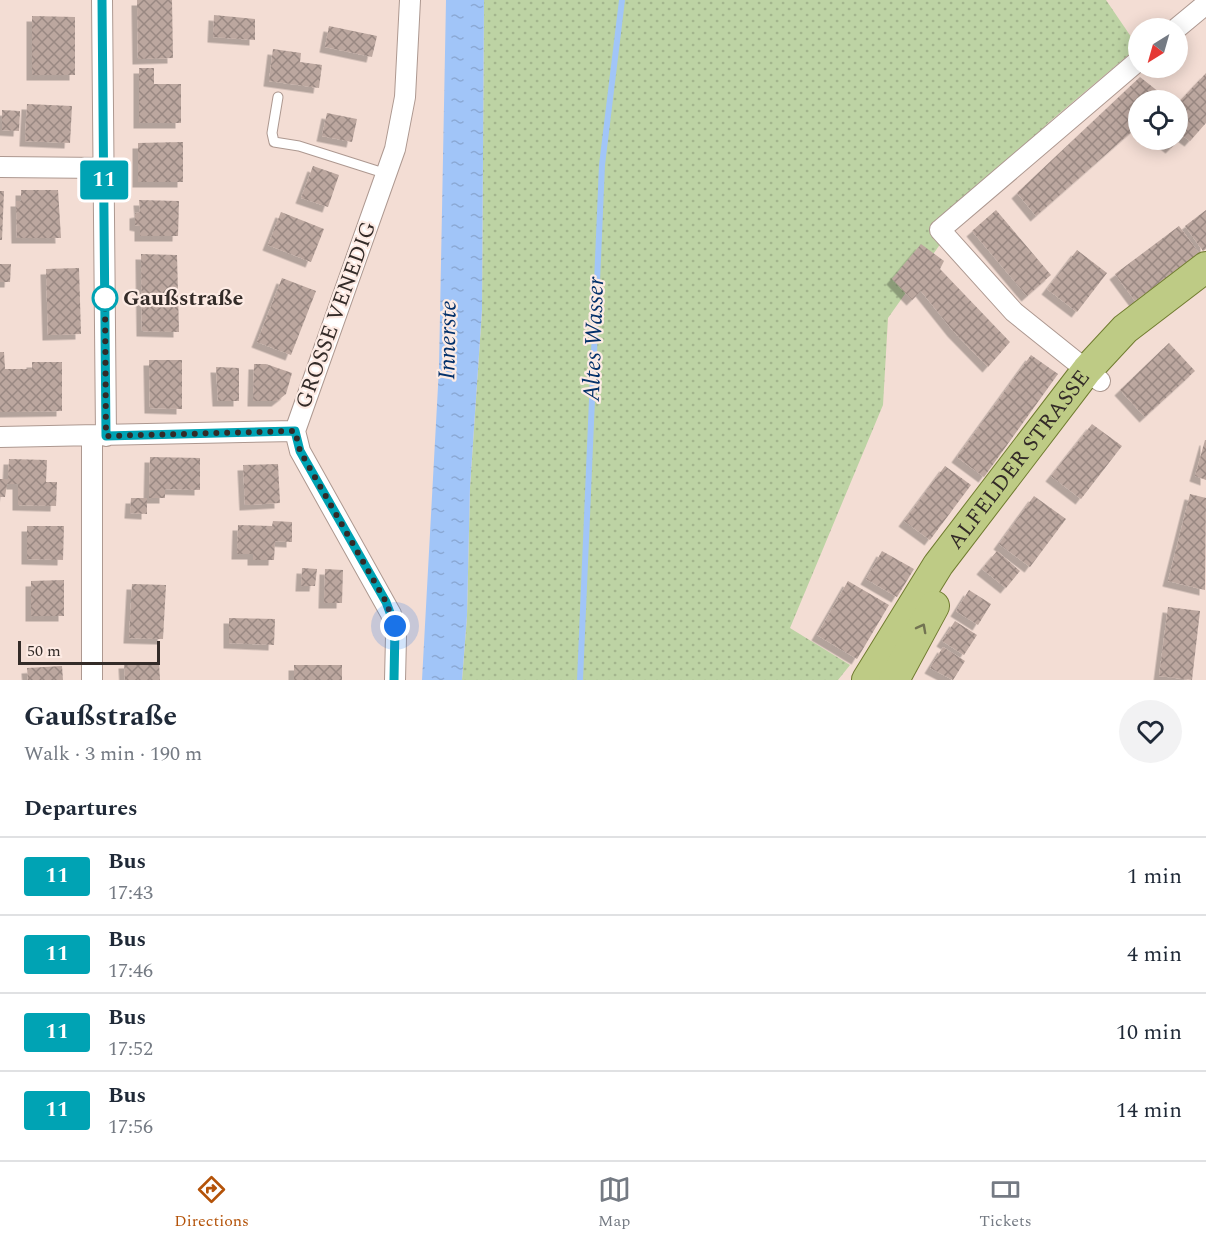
<!DOCTYPE html>
<meta charset="utf-8">
<style>
:root{--surface:#fff;--page:#f2f2f3;--text:#1f2937;--muted:#747a83;--line:#e0e1e3;--accent:#b45309}
body{margin:0;font-family:Spectral,serif;background:var(--page);color:var(--text);height:100vh;display:flex;flex-direction:column;font-size:22px;white-space:nowrap}
*{box-sizing:border-box;margin:0}
p{font-size:20px;color:var(--muted)}
.icon{flex:none;width:33px;height:33px;fill:none;stroke:currentColor;stroke-width:2;stroke-linecap:round;stroke-linejoin:round}
.map{position:relative;height:680px;overflow:hidden}
.details{display:flex;flex-direction:column;background:var(--surface);flex:1}
.details>*{flex:none}
.badge{padding:0 12px;border-radius:4px;font-size:21px;line-height:39px}
.needle{width:39px;rotate:217deg}
.tools{position:absolute;left:1128px;top:18px;display:grid;gap:12px}
.tools a{display:grid;place-items:center;width:60px;height:60px;border-radius:50%;background:var(--surface);box-shadow:0 3px 15px #0003;font-size:30px}
.scale{position:absolute;left:18px;bottom:15px;width:142px;box-sizing:border-box;padding-left:6px;border:3px solid #332b28;border-top:0;font-size:16px;line-height:21px;white-space:nowrap;color:#332b28;-webkit-text-stroke:4px #fdebe4;paint-order:stroke}
.you{position:absolute;width:30px;height:30px;margin:-15px;border:4px solid #fff;border-radius:50%;background:#1a73e8;box-shadow:0 0 0 9px #1a73e833}
.map>.badge{position:absolute;translate:-50% -50%;box-shadow:0 0 0 3px #fff}
h2{padding:0 24px;font-size:22px;line-height:54px}
.round{display:grid;place-items:center;flex:none;width:63px;height:63px;border-radius:32px;background:var(--page)}
.overview{display:flex;align-items:center;justify-content:space-between;height:102px;padding:0 24px}
h1{font-size:28px;font-weight:700;line-height:45px}
ul{padding:0;list-style:none}
li{display:flex;align-items:center;gap:18px;height:78px;padding:0 24px;border-top:2px solid var(--line)}
li div{flex:1}
li b{display:block;font-size:22px}
li em{font-style:normal}
li .badge{min-width:66px;font-weight:700;text-align:center}
.tabs{display:flex;justify-content:space-around;align-items:center;height:84px;border-top:2px solid var(--line);background:var(--surface);font-size:16px;color:var(--muted)}
.tabs a{display:grid;justify-items:center;gap:3px}
.tabs .current{color:var(--accent)}
.map>svg:first-child{display:block}
</style>
<div class="map">
<svg width="1206" height="680" viewBox="0 0 1206 680">
<defs>
<pattern id="park-dots" width="8" height="8" patternUnits="userSpaceOnUse" patternTransform="scale(1.5)"><rect width="8" height="8" fill="#bdd3a4"/><path d="M2 2h.1M6 6h.1" fill="none" stroke="#a3b58d" stroke-width="1.8" stroke-linecap="round"/></pattern>
<pattern id="water-ripples" width="26" height="14" patternUnits="userSpaceOnUse" patternTransform="scale(1.5)"><rect width="26" height="14" fill="#a1c5f8"/><path d="M2 4q2-2 4 0t4 0M15 11q2-2 4 0t4 0" fill="none" stroke="#8ba9d5"/></pattern>
<pattern id="building-cross-hatch" width="8" height="8" patternUnits="userSpaceOnUse" patternTransform="scale(1.5)"><rect width="8" height="8" fill="#bca79f"/><path d="M0 0l8 8M0 8l8-8" fill="none" stroke="#998882"/></pattern>
<filter id="shadow"><feDropShadow dx="-5.5" dy="5.5" stdDeviation="0" flood-color="#0004"/></filter>
</defs>
<rect width="100%" height="100%" fill="#f3ddd4"/>
<path fill="url(#park-dots)" d="M484 0H1106L1138 47 1048 123 941 243 888 318 883 405 790 628 850 665 838 680H462L467 616 470 487 482 310Z"/>
<path fill="url(#water-ripples)" d="M446 0H484L482 310 470 487 467 616 462 680H422L439 368Z"/>
<g fill="none" stroke-linecap="round" stroke-linejoin="round">
<path stroke="#a1c5f8" stroke-width="6" d="M580 680 602 165 622 0"/>
</g>
<path fill="url(#building-cross-hatch)" filter="url(#shadow)" d="M137 0H172L173 58 138 59Z
M214 15 255 19V40L213 37Z
M32 16 75 17V75H32Z
M329 26 377 36 372 57 325 47Z
M273 49 301 53 300 62 322 65 319 88 269 81Z
M139 68H154V84H181V123H139Z
M1206 73V123L1190 141 1183 136 1171 148 1161 140H1178V103Z
M1140 77 1169 100H1138V126L1036 216 1017 193Z
M27 104 72 106 70 143 25 141Z
M2 110 20 111 19 131 2 130Z
M327 113 357 119 352 142 322 136Z
M183 142V182H138V143Z
M313 166 339 175 328 207 301 198Z
M21 190H58L61 238H17L16 201H21Z
M0 191H4L2 240H0Z
M139 200 179 201 178 236H140V226L135 225V213L140 212Z
M996 210 1051 275 1027 296 972 231Z
M1206 210V249L1203 251 1185 226Z
M281 212 324 229 311 262 268 245Z
M1179 226 1199 253 1135 301 1115 274Z
M921 244 944 261 940 269 1010 342 988 367 953 331 921 291 912 300 892 279Z
M1077 250 1107 273 1077 312 1047 289Z
M141 254 177 255 179 332 142 331Z
M0 264H11L10 282H0Z
M79 268 81 334 48 335 46 269Z
M282 278 316 291 291 355 257 342Z
M1169 343 1195 371 1145 417 1120 390Z
M0 352H4L5 369H32V362H62V411L0 412Z
M1031 355 1058 374 984 477 957 457Z
M149 360H182V409L150 408Z
M254 364H266L292 373 286 394 277 401H253Z
M216 367 239 368V401H218Z
M1092 424 1122 446 1081 499 1051 476Z
M1205 440H1206V480L1195 476Z
M150 457 200 458V490L165 489V498H149Z
M9 459 47 460 46 482H57L56 506 18 505V484H7L5 497H0V479H8Z
M278 464 280 503 245 505 243 465Z
M945 466 971 485 930 540 904 521Z
M1190 494 1206 498 1205 590 1168 581Z
M1034 496 1066 519 1030 567 999 544Z
M131 498H147V514L130 513Z
M273 521 292 522V542L275 541 274 560H253V554H237L238 525 272 526Z
M27 526H64L63 560 27 559Z
M882 551 914 569 897 597 866 579Z
M997 551 1020 571 1006 588 982 569Z
M302 568 317 569 315 586H301Z
M325 569 343 570 342 603H324Z
M64 580V616H31V581Z
M848 581 889 605 857 659 817 635Z
M132 584 166 585 163 639 129 638Z
M969 590 991 604 978 625 956 611Z
M1168 607 1200 611 1192 680 1159 676Z
M229 618 275 619 274 645 229 643Z
M955 621 977 635 964 655 942 641Z
M943 647 965 661 953 680 930 668Z
M159 662 160 680H125L124 663Z
M294 665H342V680H294Z
M62 666 63 680H28L27 668Z"/>
<g fill="none" stroke-linecap="round" stroke-linejoin="round">
<defs>
<path id="lane" d="M278 97 272 133 274 142 299 146 387 174"/>
<path id="street" d="M102 0 106 436
M1177 28 1206 4
M0 167 103 168
M1100 381 1014 312 940 230 1138 61
M92 436V680
M0 437 295 431
M395 680 396 637 391 614 300 451 295 431 395 149 405 97 410 0"/>
<g id="primary">
<path id="s1" d="M867 680 938 565 1087 370 1125 329 1206 267"/>
<path d="M894 680 934 606"/>
</g>
</defs>
<use href="#lane" stroke="#ad9890" stroke-width="11"/>
<use href="#street" stroke="#ad9890" stroke-width="22"/>
<use href="#primary" stroke="#717c30" stroke-width="32"/>
<use href="#lane" stroke="#fff" stroke-width="9"/>
<use href="#street" stroke="#fff" stroke-width="20"/>
<use href="#primary" stroke="#becb85" stroke-width="30"/>
</g>
<defs><path id="oneway-chevron" d="M-2-3.5L2.5 0L-2 3.5" fill="none" stroke-width="1.6" stroke-linecap="round" stroke-linejoin="round" transform="scale(1.5)"/></defs>
<use stroke="#727352" href="#oneway-chevron" transform="translate(922 628) rotate(-62)"/>
<g fill="none" stroke-linecap="round" stroke-linejoin="round">
<defs>
<path id="line" d="M102 0 106 436 295 431 300 451 386 602 395 626 394 680"/>
</defs>
<use href="#line" stroke="#fff" stroke-width="14"/>
<use href="#line" stroke="#00a3b4" stroke-width="9"/>
<path stroke="#332b28" stroke-width="6" stroke-dasharray="0 10.8" d="M105 298 106 436 295 431 300 451 386 602 395 626"/>
</g>
<circle fill="#fff" stroke="#00a3b4" stroke-width="3" cx="105" cy="298" r="12"/>
<g text-anchor="middle" dominant-baseline="central" stroke-width="4.5" stroke-linejoin="round" paint-order="stroke">
<g font-size="22" font-weight="bold" fill="#332b28" stroke="#fdebe4" text-anchor="start">
<text x="123" y="298">Gaußstraße</text>
</g>
<g font-size="22" fill="#332b28" stroke="#fdebe4">
<text transform="translate(336 315) rotate(-70)">GROSSE VENEDIG</text>
<text stroke="none"><textPath href="#s1" startOffset="268">ALFELDER STRASSE</textPath></text>
</g>
<g font-size="24" font-style="italic" fill="#03306a" stroke="#fdebe4">
<text transform="translate(594 339) rotate(-88)">Altes Wasser</text>
<text transform="translate(448 340) rotate(-89)">Innerste</text>
</g>
</g>
</svg>
<div class="tools">
<a><svg class="needle" viewBox="-14 -14 28 28"><path d="M0-13l5 13h-10z" fill="#e53935"/><path d="M0 13l5-13h-10z" fill="#747a83"/></svg></a>
<a><svg class="icon" aria-label="locate" viewBox="0 0 24 24"><circle cx="12" cy="12" r="6"/><path d="M12 2v4M12 18v4M2 12h4M18 12h4"/></svg></a>
</div>
<div class="scale">50 m</div>
<div class="you" style="left:395px;top:626px"></div>
<b class="badge" style="left:104px;top:180px;background:#00a3b4;color:#fff">11</b>
</div>
<section class="details">
<div class="overview"><div><h1>Gaußstraße</h1><p>Walk · 3 min · 190 m</p></div><a class="round"><svg class="icon" aria-label="heart" viewBox="0 0 24 24"><path d="M12 20l-8-8c-3-5 5-10 8-4 3-6 11-1 8 4z"/></svg></a></div>
<h2>Departures</h2>
<ul>
<li><span class="badge" style="background:#00a3b4;color:#fff">11</span><div><b>Bus</b><p>17:43</p></div><em>1 min</em></li>
<li><span class="badge" style="background:#00a3b4;color:#fff">11</span><div><b>Bus</b><p>17:46</p></div><em>4 min</em></li>
<li><span class="badge" style="background:#00a3b4;color:#fff">11</span><div><b>Bus</b><p>17:52</p></div><em>10 min</em></li>
<li><span class="badge" style="background:#00a3b4;color:#fff">11</span><div><b>Bus</b><p>17:56</p></div><em>14 min</em></li>
</ul>
</section>
<nav class="tabs">
<a class="current"><svg class="icon" aria-label="directions" viewBox="0 0 24 24"><path d="M12 3l9 9-9 9-9-9zM9 14v-3h6M13 9l2 2-2 2"/></svg>Directions</a>
<a><svg class="icon" aria-label="map" viewBox="0 0 24 24"><path d="M3 6l6-2 6 2 6-2v14l-6 2-6-2-6 2zM9 4v14M15 6v14"/></svg>Map</a>
<a><svg class="icon" aria-label="tickets" viewBox="0 0 24 24"><path d="M3 7h18v10H3zM15 7v10"/></svg>Tickets</a>
</nav>
